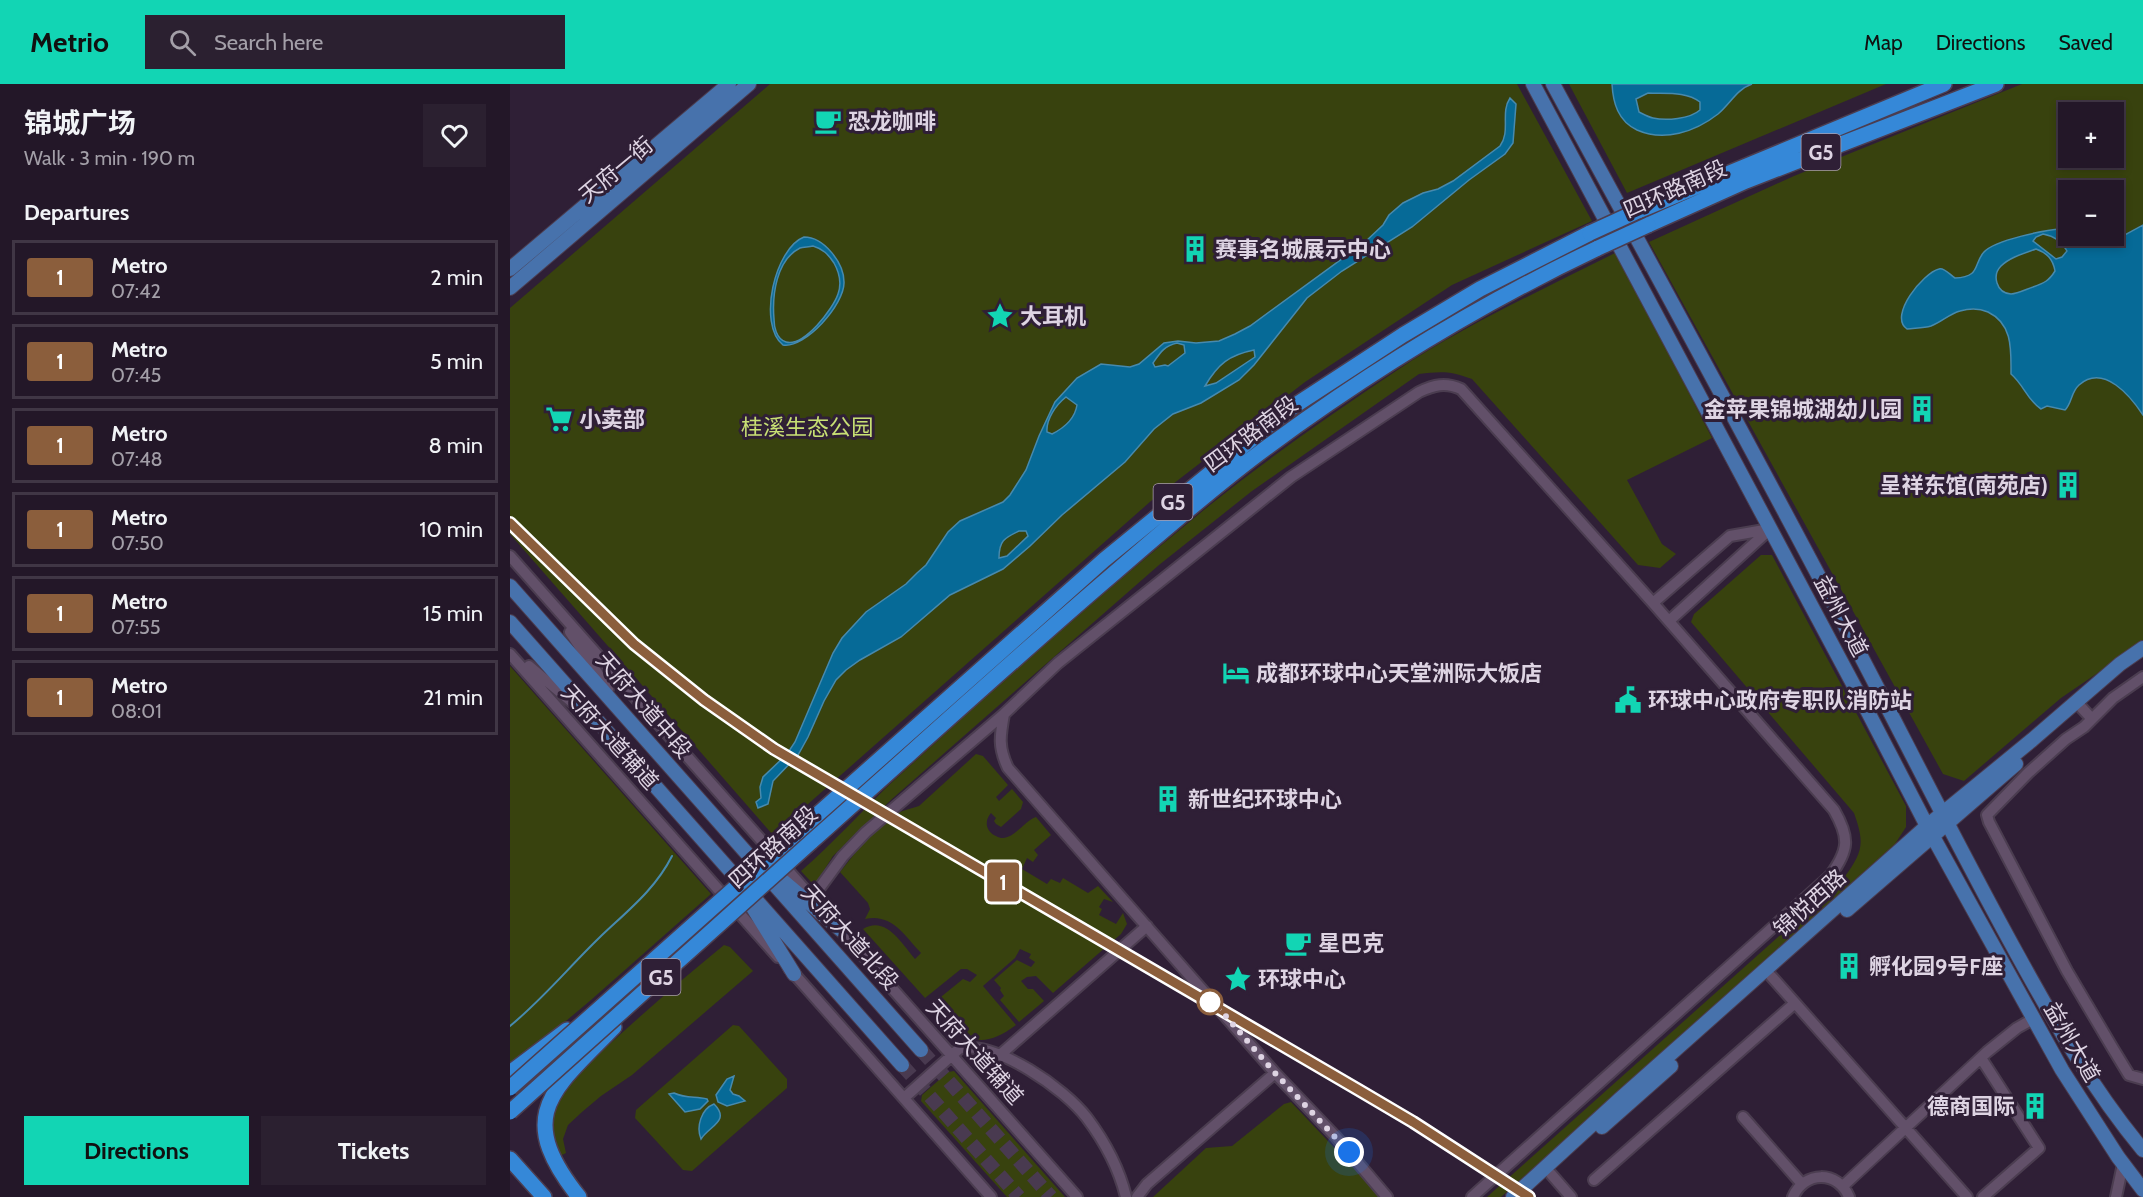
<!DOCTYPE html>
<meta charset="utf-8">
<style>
:root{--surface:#231728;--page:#2b2030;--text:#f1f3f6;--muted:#a39fa8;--line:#403645;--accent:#12d5b4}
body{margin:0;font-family:Cabin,"Noto Sans SC",sans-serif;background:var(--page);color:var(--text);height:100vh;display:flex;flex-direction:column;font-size:22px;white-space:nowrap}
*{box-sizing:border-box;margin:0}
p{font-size:20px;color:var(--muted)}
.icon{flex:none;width:33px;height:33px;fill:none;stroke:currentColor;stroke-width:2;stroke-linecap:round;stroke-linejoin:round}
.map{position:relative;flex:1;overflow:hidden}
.details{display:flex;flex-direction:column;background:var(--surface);width:510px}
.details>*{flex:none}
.badge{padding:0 12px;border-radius:4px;font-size:21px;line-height:39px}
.fabs{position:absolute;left:1548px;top:18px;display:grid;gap:12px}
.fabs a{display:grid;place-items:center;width:66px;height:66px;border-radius:0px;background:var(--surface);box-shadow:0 3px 9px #0003,0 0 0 2px var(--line);font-size:30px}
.you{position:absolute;width:30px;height:30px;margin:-15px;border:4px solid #fff;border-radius:50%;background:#1a73e8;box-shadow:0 0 0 9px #1a73e833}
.map>.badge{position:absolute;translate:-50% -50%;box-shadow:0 0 0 3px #fff}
h2{padding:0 24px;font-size:22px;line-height:54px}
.round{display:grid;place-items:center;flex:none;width:63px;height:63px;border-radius:0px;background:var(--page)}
.headline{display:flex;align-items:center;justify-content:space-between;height:102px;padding:0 24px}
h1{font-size:28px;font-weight:700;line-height:45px}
.button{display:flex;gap:12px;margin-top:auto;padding:12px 24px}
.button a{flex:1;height:69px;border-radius:0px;background:var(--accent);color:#111;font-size:24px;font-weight:700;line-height:69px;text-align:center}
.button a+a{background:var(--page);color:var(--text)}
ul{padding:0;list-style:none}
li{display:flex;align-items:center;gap:18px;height:75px;margin:0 12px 9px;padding:0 12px;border:3px solid var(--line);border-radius:0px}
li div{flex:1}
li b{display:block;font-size:22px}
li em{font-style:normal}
li .badge{min-width:66px;font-weight:700;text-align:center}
header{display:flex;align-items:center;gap:36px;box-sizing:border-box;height:84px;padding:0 30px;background:var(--accent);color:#111}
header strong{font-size:28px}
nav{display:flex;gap:33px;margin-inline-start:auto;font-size:21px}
.search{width:420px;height:54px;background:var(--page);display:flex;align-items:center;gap:15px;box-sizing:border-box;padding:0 21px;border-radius:0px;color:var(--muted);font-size:22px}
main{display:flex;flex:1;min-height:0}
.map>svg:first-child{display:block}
</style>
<header>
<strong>Metrio</strong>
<div class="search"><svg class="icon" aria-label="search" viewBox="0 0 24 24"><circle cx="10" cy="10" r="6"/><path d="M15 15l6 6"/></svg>Search here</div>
<nav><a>Map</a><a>Directions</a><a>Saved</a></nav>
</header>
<main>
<section class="details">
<div class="headline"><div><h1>锦城广场</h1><p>Walk · 3 min · 190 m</p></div><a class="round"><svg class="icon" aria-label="heart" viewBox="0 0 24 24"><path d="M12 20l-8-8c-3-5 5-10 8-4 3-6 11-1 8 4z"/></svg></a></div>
<h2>Departures</h2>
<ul>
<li><span class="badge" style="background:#8b5e3c;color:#fff">1</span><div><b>Metro</b><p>07:42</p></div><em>2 min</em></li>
<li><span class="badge" style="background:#8b5e3c;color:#fff">1</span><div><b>Metro</b><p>07:45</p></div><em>5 min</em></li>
<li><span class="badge" style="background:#8b5e3c;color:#fff">1</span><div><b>Metro</b><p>07:48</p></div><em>8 min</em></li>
<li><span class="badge" style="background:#8b5e3c;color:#fff">1</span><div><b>Metro</b><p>07:50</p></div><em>10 min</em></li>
<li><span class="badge" style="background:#8b5e3c;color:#fff">1</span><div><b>Metro</b><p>07:55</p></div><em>15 min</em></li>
<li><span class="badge" style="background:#8b5e3c;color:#fff">1</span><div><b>Metro</b><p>08:01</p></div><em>21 min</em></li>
</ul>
<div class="button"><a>Directions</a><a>Tickets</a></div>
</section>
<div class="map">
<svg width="1633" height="1113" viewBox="0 0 1633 1113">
<rect width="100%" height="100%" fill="#2f1f36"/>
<path fill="#38420e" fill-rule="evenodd" d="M260 0H1007L1082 137 942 201 795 298 641 417 263 751 0 450V224Z
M1059 0H1376L1117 109Z
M1512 0H1633V558L1551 614 1454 697 1433 690 1139 158 1284 92ZM1558 28H1604V74H1558ZM1558 106H1604V152H1558Z
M1107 168 1202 354 1117 396 1152 460 1166 470 1150 484 1128 481 962 295C941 287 931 287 909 290L742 407 649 481 382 715 323 772 306 799H302L291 787C323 759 350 729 380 700 484 605 590 510 700 421 760 373 824 328 889 285 957 240 1034 205 1107 168Z
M1251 471H1262L1396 722V743L1385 760 991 1113H977L1333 795C1353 768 1355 760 1344 729L1181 538 1184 530Z
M0 582 201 810 81 916 0 984Z
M466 670 473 672 498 701 486 713 489 717 502 705 513 718 511 725 491 743 486 740 484 737 486 734 481 729C478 733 476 736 477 742 478 746 481 750 486 752 501 761 513 737 526 733L541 751 524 766 528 771 523 778 517 774 512 785 537 800 541 795 550 799 553 794 578 809 588 802 603 818 594 815 589 823 592 825 589 831 606 840 613 829 617 840 611 850 543 909 526 892 517 893 511 897 518 905H523L534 917 509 938 490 916 494 912 490 906 491 904 484 896 507 876 521 883 525 878 519 874 521 870 510 865 505 874 473 902 506 941C468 970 449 953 421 921L453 895 460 898 467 891 457 885H451L415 914 353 845C376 831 392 860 405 875L411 869C395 852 382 829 355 835L360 825 358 819 330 788 353 759 386 729 409 722Z
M214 861 220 863 243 887 122 991 91 1012 72 1028 58 1041 53 1055 56 1069 50 1072C39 1057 36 1033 46 1016 60 993 83 975 103 957 139 924 176 892 214 861Z
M223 941 229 942 277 995V1004L182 1087 173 1086 125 1034 126 1026Z
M444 987 555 1113H497L411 1017 412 1011 438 988Z
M781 1018 871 1113H643L696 1064 722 1062 774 1020Z"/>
<path fill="#066a97" stroke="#478aae" stroke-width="1.5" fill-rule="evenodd" d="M1102 0H1242C1227 5 1220 20 1208 30 1185 48 1154 58 1127 46 1108 37 1103 19 1102 0ZM1138 9C1155 10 1176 7 1190 18V26C1180 35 1156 37 1143 34 1138 33 1133 30 1129 28L1126 15Z
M1000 14 1006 20 1003 59 995 70 959 96 902 143 832 187 797 214 744 281 729 296 691 319 663 330 644 345 615 378 552 431 520 462 493 485 440 511 391 553 350 576 336 586 326 596 314 617 298 653 288 671 263 697 258 720 248 724 246 718 251 714 250 703 253 693 277 670 285 658 323 569 332 554 356 528 396 500 407 489 416 481 438 448 450 437 493 418 500 411 516 386 529 352 545 318 567 294 591 280 620 283 629 280 654 259 668 257 686 259 709 257 725 250 740 242 855 158 873 141 879 131 893 119 913 109 928 105 943 97 990 62C1001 47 990 29 1000 14ZM667 259 674 261 675 269 658 282 655 281 645 283 643 279C650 269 654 262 667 259ZM744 266 745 273 706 299 695 302C708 280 719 271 744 266ZM556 313 567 321C565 334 554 344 542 350L537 348C536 335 546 321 556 313ZM509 447H516L518 452 497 472 489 474C489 457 494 454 509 447Z
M1558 137V152H1604V149L1613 152 1633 141V331C1621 313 1594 279 1569 301 1561 308 1562 319 1555 326L1537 322 1531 325C1517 316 1514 301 1501 290 1501 266 1503 240 1478 228 1469 224 1460 224 1450 227 1439 230 1432 238 1421 242 1414 244 1405 244 1397 245 1378 232 1413 189 1429 185 1434 183 1440 191 1445 194 1471 193 1463 180 1474 168 1485 156 1535 146 1551 145ZM1533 150C1544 152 1552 157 1557 167L1552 173 1546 175 1523 157 1526 153ZM1526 165C1537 169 1543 175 1545 187 1539 197 1534 199 1523 203 1517 205 1507 210 1501 210 1486 209 1482 191 1491 182 1500 173 1515 169 1526 165Z
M294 153C314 153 334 179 334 198 335 220 295 265 273 261 247 240 265 164 294 153ZM303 162C313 165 318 170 324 179 329 188 332 199 328 210 323 225 294 263 276 258 266 255 264 242 264 235 262 212 266 176 290 164 293 163 299 163 303 162Z
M224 992 220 1006 223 1010 229 1012 235 1017 217 1022 208 1018 206 1011 217 995Z
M164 1009C177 1015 185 1012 197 1015L198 1017 190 1025 175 1028 159 1010Z
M204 1020C221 1037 199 1042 191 1055 186 1043 191 1025 204 1020Z"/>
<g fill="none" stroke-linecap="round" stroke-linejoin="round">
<path stroke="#478aae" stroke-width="2" d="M0 942C33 915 59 883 89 854 116 828 145 806 162 772"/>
<path stroke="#493a50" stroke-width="14" stroke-dasharray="14 7" stroke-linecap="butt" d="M411 966 541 1113
M392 981 509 1113"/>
<defs>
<path id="minor" d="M0 472 304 816
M1143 519 1220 452 1260 445
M1159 537 1260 445
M60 548 98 605
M0 570 268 873
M19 582 76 630
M1633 593 1603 614 1574 643 1556 655 1518 689 1477 731 1479 738 1557 887 1602 963 1619 991 1633 995
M1571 623 1582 635
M494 630C490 652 488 663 498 684L765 989 826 1053 877 1113
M300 811 311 802 333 772 356 748 494 630 548 579 781 393 909 308C924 301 935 298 951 305L1143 519 1324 726C1340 754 1339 766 1320 792L962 1113
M326 841 567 1113
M279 884 481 1113
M1261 892 1285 919
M490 971 637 842
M1471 974 1529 1064 1473 1113
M394 1014 450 964C489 959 554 1004 577 1034 595 1058 609 1084 616 1113
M1233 1033 1292 1100
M1041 1090 1061 1113
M1084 1096 1285 919 1457 1113
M1333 1102 1477 968 1507 944 1523 935
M627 1113 637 1100 765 989
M1283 1113C1294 1087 1328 1086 1339 1113
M1606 1113 1613 1080"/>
<path id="major" d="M1023 0 1358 628 1417 742 1552 986 1608 1073 1633 1106
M1043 0C1152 201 1263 402 1368 605 1414 694 1459 783 1507 870 1545 939 1583 1006 1633 1066
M0 185 219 0
M0 204 239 0
M0 502 411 966
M0 538 392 981
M260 786 331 846
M242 822 284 890
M1337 826 1506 680
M1092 1043 1161 982
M1003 1113 1110 1015 1417 742 1522 656 1610 580 1633 564"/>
<path id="highway" d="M1128 127 1434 0
M1138 141 1236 97 1486 0
M290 746 594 476 775 328 893 251 970 205 1080 149
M301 758C399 671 496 582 595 497 645 454 695 410 748 370 854 291 968 221 1088 164
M0 989 57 946
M0 1075 34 1113
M69 1113C3 1030 43 1006 104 943"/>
</defs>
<use href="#minor" stroke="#4b3d50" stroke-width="14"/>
<use href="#major" stroke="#4b3d50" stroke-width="16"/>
<use href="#highway" stroke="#4b3d50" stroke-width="18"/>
<use href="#minor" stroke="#625069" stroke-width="10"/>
<use href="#major" stroke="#4772ac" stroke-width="14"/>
<use href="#highway" stroke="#3588d8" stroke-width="15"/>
<defs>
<path id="highway-bridge" d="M1080 149 1128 127
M1088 164 1138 141
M0 1004 290 746
M0 1028 301 758"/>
</defs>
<use href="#highway-bridge" stroke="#4b3d50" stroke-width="18" stroke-linecap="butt"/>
<use href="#highway-bridge" stroke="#3588d8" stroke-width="15"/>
</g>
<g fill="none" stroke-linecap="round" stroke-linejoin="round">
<defs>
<path id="line" d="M0 439 124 560 194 616 264 665 847 1005 903 1038 1019 1113"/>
</defs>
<use href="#line" stroke="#fff" stroke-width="14"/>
<use href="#line" stroke="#8b5e3c" stroke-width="9"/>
<path stroke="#ded4e3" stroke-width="6" stroke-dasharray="0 10.8" d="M700 918 708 923 765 989 839 1068"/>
</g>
<defs>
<symbol id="cafe-bare" viewBox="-9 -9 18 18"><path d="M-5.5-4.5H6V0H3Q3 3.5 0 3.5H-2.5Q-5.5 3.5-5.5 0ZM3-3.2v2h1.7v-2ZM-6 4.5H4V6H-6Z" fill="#12d5b4" stroke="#2f1f36" stroke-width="2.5" paint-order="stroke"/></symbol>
<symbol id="building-bare" viewBox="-9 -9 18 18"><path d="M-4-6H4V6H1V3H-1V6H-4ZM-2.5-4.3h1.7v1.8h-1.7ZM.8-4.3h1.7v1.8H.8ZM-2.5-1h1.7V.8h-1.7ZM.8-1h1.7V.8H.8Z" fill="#12d5b4" stroke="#2f1f36" stroke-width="2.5" paint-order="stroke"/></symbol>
<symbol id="sight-bare" viewBox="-9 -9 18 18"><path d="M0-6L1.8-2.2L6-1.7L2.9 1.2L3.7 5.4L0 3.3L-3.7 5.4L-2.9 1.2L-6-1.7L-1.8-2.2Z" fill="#12d5b4" stroke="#2f1f36" stroke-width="2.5" paint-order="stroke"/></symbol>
<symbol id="supermarket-bare" viewBox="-9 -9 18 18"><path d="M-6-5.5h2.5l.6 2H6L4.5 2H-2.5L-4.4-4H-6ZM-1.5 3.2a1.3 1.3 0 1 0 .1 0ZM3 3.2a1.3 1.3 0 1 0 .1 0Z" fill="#12d5b4" stroke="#2f1f36" stroke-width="2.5" paint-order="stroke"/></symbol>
<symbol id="hotel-bare" viewBox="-9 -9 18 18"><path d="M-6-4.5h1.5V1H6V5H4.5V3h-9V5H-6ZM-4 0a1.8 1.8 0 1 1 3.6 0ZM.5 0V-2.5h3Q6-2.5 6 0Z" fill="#12d5b4" stroke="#2f1f36" stroke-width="2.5" paint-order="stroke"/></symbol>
<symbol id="civic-bare" viewBox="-9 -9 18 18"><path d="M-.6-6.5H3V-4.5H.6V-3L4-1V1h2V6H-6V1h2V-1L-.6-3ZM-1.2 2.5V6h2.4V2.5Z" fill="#12d5b4" stroke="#2f1f36" stroke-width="2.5" paint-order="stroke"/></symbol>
</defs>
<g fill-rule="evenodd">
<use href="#cafe-bare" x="299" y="18" width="38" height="38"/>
<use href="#building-bare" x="666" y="146" width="38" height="38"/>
<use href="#sight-bare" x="471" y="213" width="38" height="38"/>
<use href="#building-bare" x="1393" y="306" width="38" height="38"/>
<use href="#supermarket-bare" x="30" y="316" width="38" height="38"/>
<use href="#building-bare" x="1539" y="382" width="38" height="38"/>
<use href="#hotel-bare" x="707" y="570" width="38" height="38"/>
<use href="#civic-bare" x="1099" y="597" width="38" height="38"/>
<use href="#building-bare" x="639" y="696" width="38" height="38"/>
<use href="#cafe-bare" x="769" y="840" width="38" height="38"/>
<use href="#building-bare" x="1320" y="863" width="38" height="38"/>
<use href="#sight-bare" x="709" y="876" width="38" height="38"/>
<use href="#building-bare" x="1506" y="1003" width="38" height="38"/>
</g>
<circle fill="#fff" stroke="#8b5e3c" stroke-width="3" cx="700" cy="918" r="12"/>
<g text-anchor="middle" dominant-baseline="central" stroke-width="6" stroke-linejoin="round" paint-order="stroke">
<g fill="#2f1f36" stroke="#aa9eaf" stroke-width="1.5">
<rect x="1291.5" y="50" width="39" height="36" rx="4.5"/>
<rect x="643.5" y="400" width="39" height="36" rx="4.5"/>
<rect x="131.5" y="875" width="39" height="36" rx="4.5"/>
</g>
<g font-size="21" font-weight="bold" fill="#ded4e3">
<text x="1311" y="68">G5</text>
<text x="663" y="418">G5</text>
<text x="151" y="893">G5</text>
</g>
<g font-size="22" font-weight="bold" fill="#ded4e3" stroke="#2f1f36" text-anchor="start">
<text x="338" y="37">恐龙咖啡</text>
<text x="705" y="165">赛事名城展示中心</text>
<text x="510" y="232">大耳机</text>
<text x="1392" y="325" text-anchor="end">金苹果锦城湖幼儿园</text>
<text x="69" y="335">小卖部</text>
<text x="1538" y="401" text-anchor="end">呈祥东馆(南苑店)</text>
<text x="746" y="589">成都环球中心天堂洲际大饭店</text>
<text x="1138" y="616">环球中心政府专职队消防站</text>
<text x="678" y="715">新世纪环球中心</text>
<text x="808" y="859">星巴克</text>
<text x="1359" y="882">孵化园9号F座</text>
<text x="748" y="895">环球中心</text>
<text x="1505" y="1022" text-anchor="end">德商国际</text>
</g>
<g font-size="22" fill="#ded4e3" stroke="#2f1f36">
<text transform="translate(106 86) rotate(-40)">天府一街</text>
<text transform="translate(1165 105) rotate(-24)">四环路南段</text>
<text transform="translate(741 350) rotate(-37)">四环路南段</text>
<text transform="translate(1331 532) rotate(62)">益州大道</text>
<text transform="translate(134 621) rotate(49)">天府大道中段</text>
<text transform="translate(100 653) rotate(48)">天府大道辅道</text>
<text transform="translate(263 763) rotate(-42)">四环路南段</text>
<text transform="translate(1300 819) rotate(-42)">锦悦西路</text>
<text transform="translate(340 853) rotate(48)">天府大道北段</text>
<text transform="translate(1562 958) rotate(60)">益州大道</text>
<text transform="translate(465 968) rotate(48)">天府大道辅道</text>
</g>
<g font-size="22" fill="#c8e074" stroke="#2f1f36">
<text x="297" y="343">桂溪生态公园</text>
</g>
</g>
</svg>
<div class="fabs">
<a>+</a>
<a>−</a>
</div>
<div class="you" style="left:839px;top:1068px"></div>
<b class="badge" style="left:493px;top:798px;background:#8b5e3c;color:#fff">1</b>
</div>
</main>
